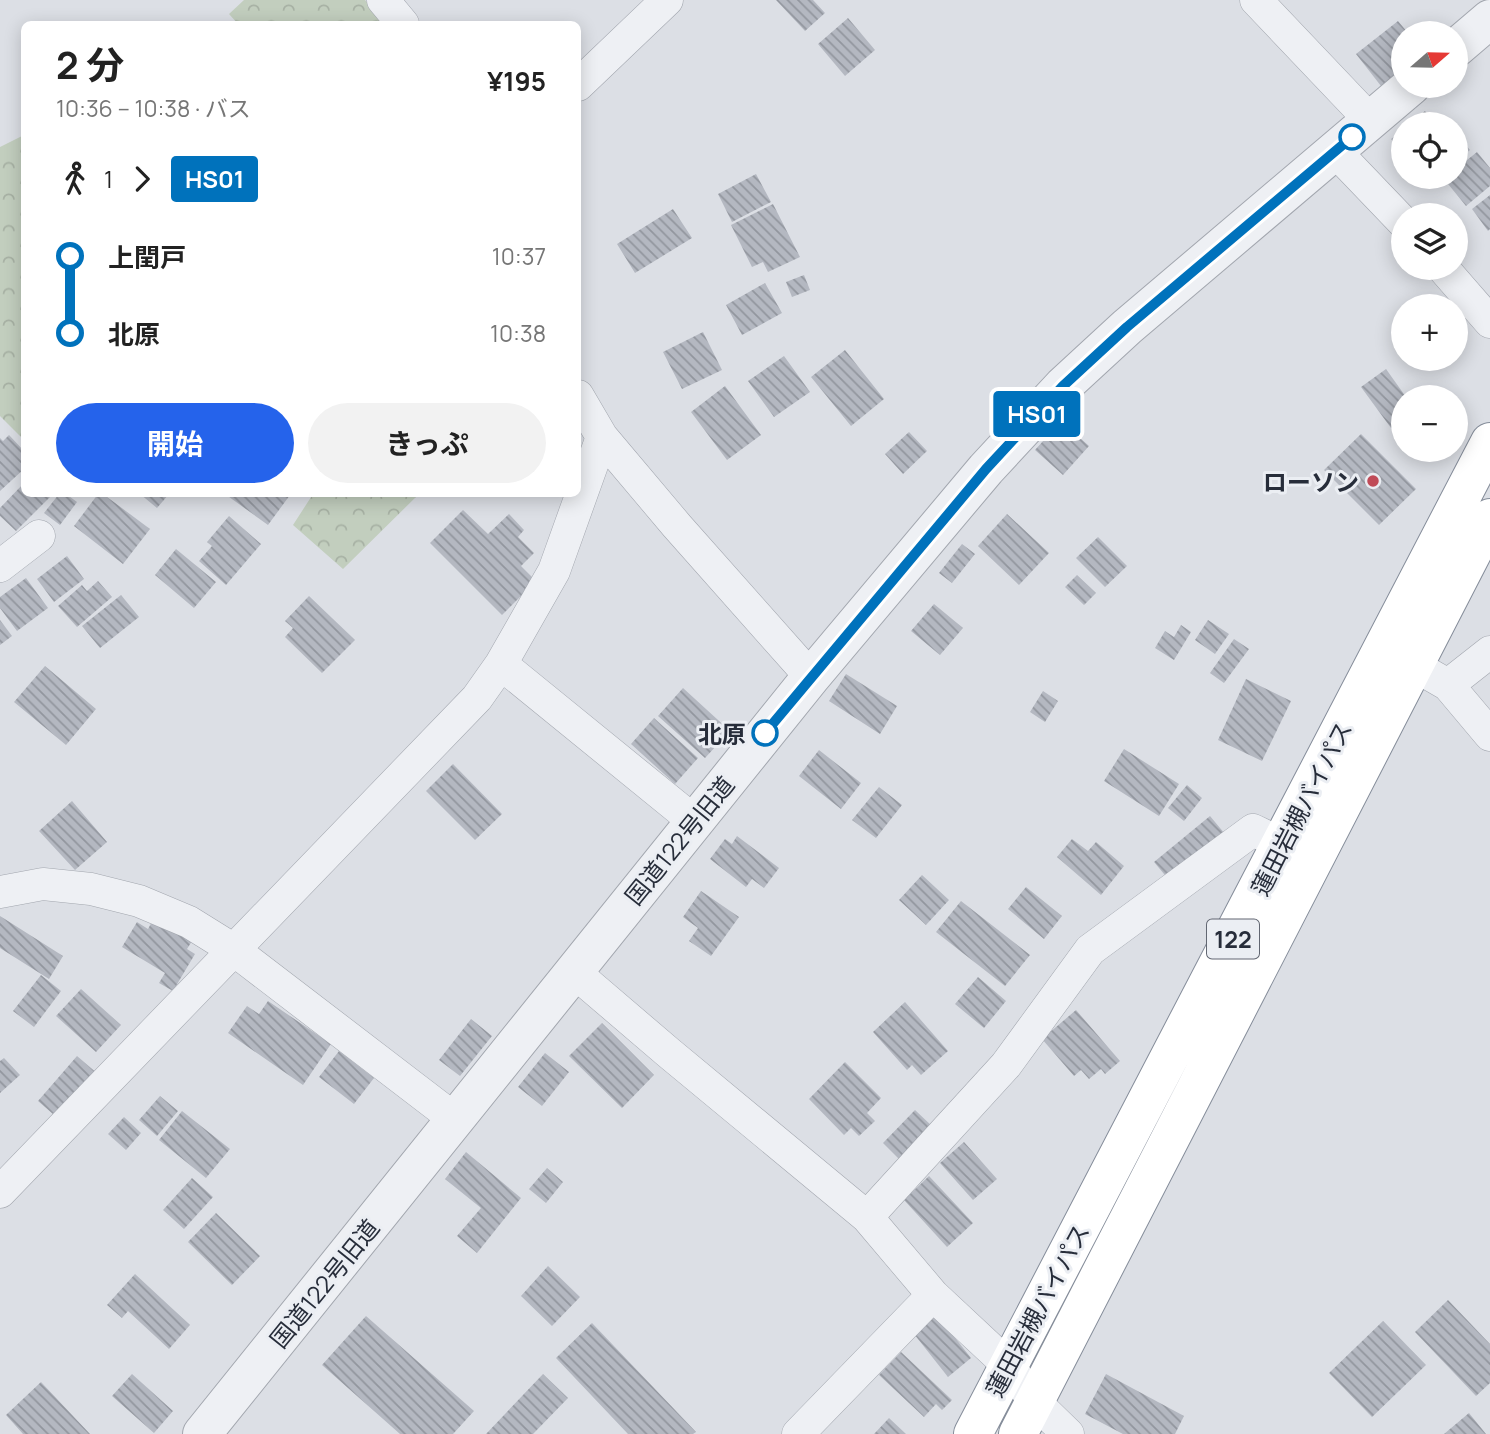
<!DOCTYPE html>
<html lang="ja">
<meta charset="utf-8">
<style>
:root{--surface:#fff;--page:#f2f2f2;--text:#222;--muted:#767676;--accent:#2563eb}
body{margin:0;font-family:Manrope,"Noto Sans JP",sans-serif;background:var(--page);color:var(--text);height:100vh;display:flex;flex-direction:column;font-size:26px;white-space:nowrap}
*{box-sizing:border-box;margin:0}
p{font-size:23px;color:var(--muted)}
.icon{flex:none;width:38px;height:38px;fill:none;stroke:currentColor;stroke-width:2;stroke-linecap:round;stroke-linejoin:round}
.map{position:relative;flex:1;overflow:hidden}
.details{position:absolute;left:21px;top:21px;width:560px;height:476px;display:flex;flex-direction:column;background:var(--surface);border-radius:10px;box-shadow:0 4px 18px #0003}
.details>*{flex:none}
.badge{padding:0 14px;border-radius:5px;font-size:24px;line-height:46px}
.needle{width:46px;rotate:70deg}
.buttons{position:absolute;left:1391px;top:21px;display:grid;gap:14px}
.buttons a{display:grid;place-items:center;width:77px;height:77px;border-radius:50%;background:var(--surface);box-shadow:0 4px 18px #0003;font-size:35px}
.map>.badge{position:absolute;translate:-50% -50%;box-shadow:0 0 0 4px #fff}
.legs{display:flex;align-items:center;gap:10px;height:77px;padding:0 35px;font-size:23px}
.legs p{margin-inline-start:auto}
.overview{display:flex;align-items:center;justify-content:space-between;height:119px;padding:0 35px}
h1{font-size:38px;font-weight:700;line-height:52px}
.button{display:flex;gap:14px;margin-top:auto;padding:14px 35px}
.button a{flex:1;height:80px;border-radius:42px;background:var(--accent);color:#fff;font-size:28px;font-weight:700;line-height:80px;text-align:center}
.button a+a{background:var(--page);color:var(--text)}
ul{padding:0 35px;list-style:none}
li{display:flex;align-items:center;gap:24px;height:77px;font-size:26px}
li i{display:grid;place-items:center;width:10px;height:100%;margin:0 9px;background:currentColor}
li i::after{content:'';width:18px;height:18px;margin:-9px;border:5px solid;border-radius:50%;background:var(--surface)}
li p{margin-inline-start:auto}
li:first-child i{background:linear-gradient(#0000 50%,currentColor 0)}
li:last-child i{background:linear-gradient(currentColor 50%,#0000 0)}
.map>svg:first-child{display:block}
</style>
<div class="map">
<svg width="1490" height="1434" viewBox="0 0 1490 1434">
<defs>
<pattern id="forest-crowns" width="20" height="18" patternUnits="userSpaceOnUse" patternTransform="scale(1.75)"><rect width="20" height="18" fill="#c2cebe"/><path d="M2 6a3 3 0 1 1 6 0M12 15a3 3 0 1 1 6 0" fill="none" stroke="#a7b1a4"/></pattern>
<pattern id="building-back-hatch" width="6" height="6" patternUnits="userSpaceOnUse" patternTransform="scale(1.75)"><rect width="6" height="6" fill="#b4b8c1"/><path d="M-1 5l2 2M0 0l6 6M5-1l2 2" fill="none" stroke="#92969e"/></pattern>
</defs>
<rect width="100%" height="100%" fill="#dcdfe5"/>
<path fill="url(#forest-crowns)" d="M244 0H365L386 24H238L229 14Z
M24 135V440L0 416V147Z
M313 494H419L343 569 293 525Z"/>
<path fill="url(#building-back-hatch)" d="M776 0H813L825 13 805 31Z
M848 18 875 50 845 76 818 44Z
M1398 21 1408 33H1404V69L1381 86 1356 54Z
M1425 111 1436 124H1409Z
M1404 129V155L1391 139Z
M1456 133 1470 150 1456 161Z
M1477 152 1490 168V186L1466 206 1444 179 1456 177V169Z
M756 174 771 202 732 222 718 194Z
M1490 195V229L1488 231 1472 209Z
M773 204 800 257 768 272 763 262 752 267 731 225Z
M673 209 692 238 635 273 617 244Z
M804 275 810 290 792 297 786 282Z
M765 283 782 313 742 335 726 305Z
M703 332 722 370 682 389 663 352Z
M845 350 884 399 851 426 811 377Z
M784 356 810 392 774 417 748 381Z
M1386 369 1406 397H1404V419L1391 428 1361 387Z
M725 386 761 435 727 460 691 412Z
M1061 421 1089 446 1063 475 1035 450Z
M909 432 927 451 903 474 885 454Z
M1361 434 1416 489 1379 525 1324 470Z
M9 435 24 451V469L0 491V438L3 441Z
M24 483V494H53L16 531 0 516V508Z
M59 494H66L77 502 60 525 44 513Z
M98 494H103L150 529 123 564 74 526Z
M140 494H169L157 508Z
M225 494H288L290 495 268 525Z
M463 510 488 534 509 514 524 530 518 537 534 553 521 566 536 581 502 615 430 543Z
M1007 514 1049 553 1019 585 978 546Z
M229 516 261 544 226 585 199 561 212 546 207 542Z
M1098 537 1127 566 1105 587 1076 558Z
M962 544 975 554 952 583 939 573Z
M176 549 216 582 194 608 155 575Z
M67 556 84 579 54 602 37 579Z
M1077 575 1096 593 1084 605 1065 587Z
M26 578 48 608 17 631 0 608V597Z
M98 581 112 597 77 627 58 606 82 585 87 591Z
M121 595 139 617 100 648 82 626Z
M309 596 355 640 322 673 285 637 293 628 285 621Z
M934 604 963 628 940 655 911 631Z
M0 620 12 636 0 645Z
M1208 620 1229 634 1215 654 1195 640Z
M1181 625 1191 632 1174 660 1155 648 1165 631 1174 637Z
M1234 639 1249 649 1224 683 1210 673Z
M45 666 96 709 66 745 14 702Z
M846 674 897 706 880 734 829 701Z
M1246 679 1291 701 1262 761 1218 740Z
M683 688 730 731 705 758 658 716Z
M1043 691 1058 701 1045 722 1030 712Z
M654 718 698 758 675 784 631 744Z
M1124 749 1179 784 1159 816 1104 781Z
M819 750 861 783 841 809 799 776Z
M453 764 502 814 475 840 426 791Z
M1187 785 1202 798 1184 821 1168 808Z
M879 787 902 805 876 838 852 820Z
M72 801 107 842 75 870 39 831Z
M1210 816 1225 834 1169 880 1154 862Z
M737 836 779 868 764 888 752 879 746 887 710 859 725 839 732 844Z
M1072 839 1088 851 1096 842 1124 866 1101 895 1057 857Z
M922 875 949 900 926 925 899 900Z
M1026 887 1062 916 1044 939 1008 909Z
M701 891 739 917 711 956 689 941 698 928 683 917Z
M961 901 1030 955 1005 986 936 932Z
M0 916 63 956 49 979 0 948Z
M154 918 192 941 187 949 195 954 173 991 159 983 165 973 122 947 137 922 148 929Z
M41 975 61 991 34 1027 13 1011Z
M978 977 1006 1001 984 1028 955 1004Z
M81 989 121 1025 96 1052 56 1016Z
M268 1001 331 1044 303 1085 228 1033 247 1006 259 1014Z
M905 1002 948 1051 921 1075 912 1065 907 1070 873 1032Z
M1076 1010 1120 1061 1105 1074 1101 1069 1089 1079 1081 1070 1074 1076 1042 1039Z
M471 1019 492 1036 460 1076 439 1060Z
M602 1023 654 1075 622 1108 569 1056Z
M339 1051 374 1078 354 1104 319 1077Z
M545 1053 569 1072 542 1106 518 1087Z
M77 1056 99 1075 61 1121 38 1101Z
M4 1058 20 1075 0 1093V1061Z
M845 1062 881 1098 867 1113 875 1121 859 1136 851 1128 844 1135 809 1099Z
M160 1096 178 1111 157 1136 139 1120Z
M915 1110 934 1128 902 1162 883 1143Z
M182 1111 230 1149 206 1178 159 1140Z
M124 1117 141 1133 126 1150 108 1134Z
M964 1142 997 1179 973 1200 940 1163Z
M466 1152 521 1198 477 1253 457 1236 481 1208 445 1179Z
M547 1168 563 1182 546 1203 529 1189Z
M929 1176 973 1223 947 1247 904 1200Z
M192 1178 213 1197 184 1229 163 1210Z
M216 1213 260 1256 232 1285 188 1242Z
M548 1266 580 1297 552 1326 521 1296Z
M135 1274 190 1325 169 1349 128 1311 122 1318 107 1305Z
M1448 1300 1490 1344V1383L1476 1396 1415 1332Z
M937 1315 971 1358 948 1377 914 1334Z
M366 1316 474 1411 453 1434H400L322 1365Z
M1383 1321 1426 1365 1372 1417 1329 1373Z
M592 1323 696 1432 693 1434H628L556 1358Z
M901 1352 952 1400 942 1410 936 1404 924 1417 879 1375Z
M132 1374 173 1411 154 1433 112 1396Z
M543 1374 568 1398 533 1434H486Z
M1106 1374 1184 1416 1175 1434H1123L1085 1414Z
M41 1382 90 1434H23L6 1415Z
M1469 1413 1486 1434H1444Z
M889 1418 906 1434H874Z"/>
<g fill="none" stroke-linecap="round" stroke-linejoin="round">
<defs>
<path id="minor" d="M383 0 403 24
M1256 0 1371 121
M578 85 667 0
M1335 151 1404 223
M1443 268 1490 322
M578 396 602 437 677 526 811 677
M0 566 39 536
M501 664 694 821
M1415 666 1448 685 1490 735
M1448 685 1490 652
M0 892 43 884 91 889 139 901 189 922 234 950 456 1120
M573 971 669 1053 867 1217 933 1295 798 1434
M0 1192 477 698 501 664 554 571 602 437
M867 1217 1006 1065 1090 950 1253 830 1282 844
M933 1295 1008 1365 1035 1402 1068 1434"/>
<path id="tertiary" d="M1456 48 1490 19
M202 1434 811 677 986 469 1063 386 1127 327 1411 86"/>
<path id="trunk" d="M973 1434 1490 442
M1018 1434 1490 518"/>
</defs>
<use href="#minor" stroke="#a2a6ae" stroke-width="33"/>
<use href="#tertiary" stroke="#a2a6ae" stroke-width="40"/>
<use href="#trunk" stroke="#858d9a" stroke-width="40"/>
<use href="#minor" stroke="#eef0f4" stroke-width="32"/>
<use href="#tertiary" stroke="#eef0f4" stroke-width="38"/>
<use href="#trunk" stroke="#fff" stroke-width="38"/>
</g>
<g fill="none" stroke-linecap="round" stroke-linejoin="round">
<defs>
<path id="line-1" d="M765 733 986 469 1063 386 1127 327 1352 137"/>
</defs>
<use href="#line-1" stroke="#fff" stroke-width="16"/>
<use href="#line-1" stroke="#0072bc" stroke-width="10"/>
</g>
<g fill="#fff" stroke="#0072bc" stroke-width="3.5">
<circle cx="1352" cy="137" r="12"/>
<circle cx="765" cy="733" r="12"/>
</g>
<circle fill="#c04b58" stroke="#ebeef3" stroke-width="2.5" cx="1373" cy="481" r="7"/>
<g text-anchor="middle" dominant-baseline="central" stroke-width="6" stroke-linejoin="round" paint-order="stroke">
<rect fill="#ebeef3" stroke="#626772" stroke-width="2" x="1207" y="919.5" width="52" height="39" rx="5"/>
<g font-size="23" font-weight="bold" fill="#272d3a">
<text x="1233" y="939">122</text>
</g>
<g font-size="24" font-weight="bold" fill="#272d3a" stroke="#ebeef3" text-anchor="end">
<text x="1359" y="481">ローソン</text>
</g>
<g font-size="24" font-weight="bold" fill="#272d3a" stroke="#ebeef3" text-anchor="end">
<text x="746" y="733">北原</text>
</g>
<g font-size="24" fill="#272d3a" stroke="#ebeef3">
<text transform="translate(1301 808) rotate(-63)">蓮田岩槻バイパス</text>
<text transform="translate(679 840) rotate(-51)">国道122号旧道</text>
<text transform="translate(324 1283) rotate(-51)">国道122号旧道</text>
<text transform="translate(1037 1310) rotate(-62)">蓮田岩槻バイパス</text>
</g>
</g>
</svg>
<div class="buttons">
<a><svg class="needle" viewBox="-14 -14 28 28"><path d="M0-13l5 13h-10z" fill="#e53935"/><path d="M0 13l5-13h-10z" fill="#767676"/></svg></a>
<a><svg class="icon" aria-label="locate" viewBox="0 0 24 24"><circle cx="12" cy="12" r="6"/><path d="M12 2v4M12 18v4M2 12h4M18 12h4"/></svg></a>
<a><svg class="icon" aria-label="layers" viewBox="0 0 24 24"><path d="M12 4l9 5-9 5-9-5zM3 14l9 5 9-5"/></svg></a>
<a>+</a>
<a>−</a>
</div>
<b class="badge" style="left:1037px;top:414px;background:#0072bc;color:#fff">HS01</b>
<section class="details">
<div class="overview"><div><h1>2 分</h1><p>10:36 – 10:38 · バス</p></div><b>¥195</b></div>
<div class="legs"><svg class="icon" aria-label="walk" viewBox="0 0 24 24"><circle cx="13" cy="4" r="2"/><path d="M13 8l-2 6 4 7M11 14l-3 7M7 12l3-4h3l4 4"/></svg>1<svg class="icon" aria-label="forward" viewBox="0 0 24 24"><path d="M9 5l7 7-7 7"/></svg><b class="badge" style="background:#0072bc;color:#fff">HS01</b></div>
<ul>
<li><i style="color:#0072bc"></i><b>上閏戸</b><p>10:37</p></li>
<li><i style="color:#0072bc"></i><b>北原</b><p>10:38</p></li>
</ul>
<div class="button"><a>開始</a><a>きっぷ</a></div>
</section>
</div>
